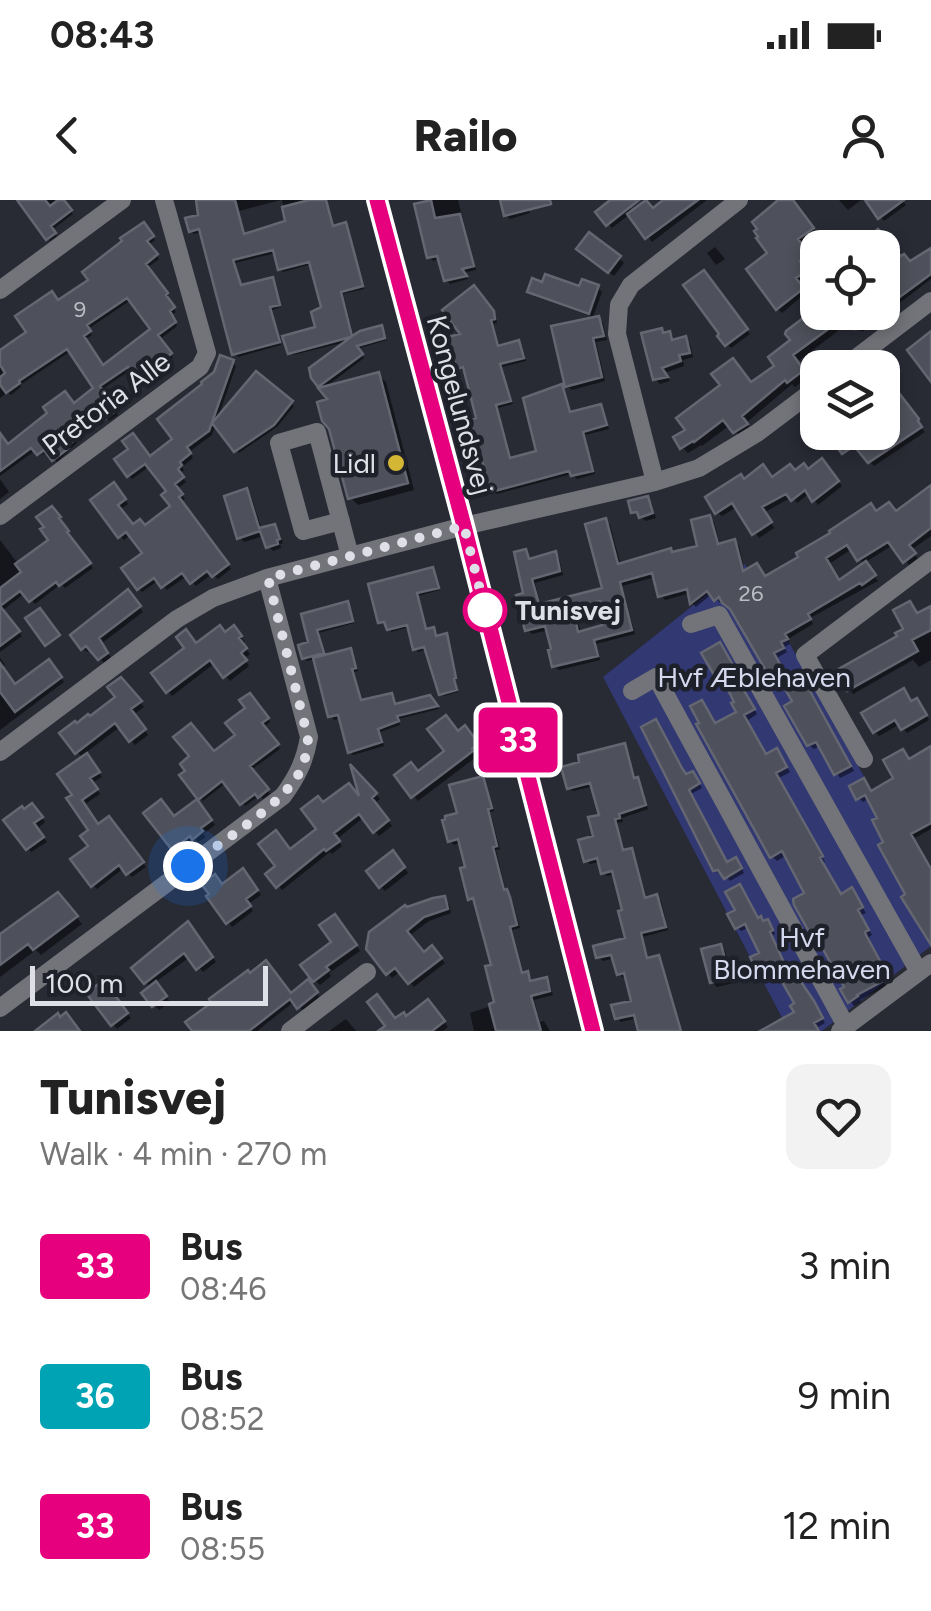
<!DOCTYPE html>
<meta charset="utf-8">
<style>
:root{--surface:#fff;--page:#f2f2f2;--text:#222;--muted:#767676}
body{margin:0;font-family:Figtree,sans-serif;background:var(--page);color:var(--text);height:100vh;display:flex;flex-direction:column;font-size:38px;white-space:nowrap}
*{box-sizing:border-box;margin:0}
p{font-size:32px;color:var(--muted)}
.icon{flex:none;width:55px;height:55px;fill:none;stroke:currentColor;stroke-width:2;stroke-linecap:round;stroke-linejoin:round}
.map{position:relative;height:831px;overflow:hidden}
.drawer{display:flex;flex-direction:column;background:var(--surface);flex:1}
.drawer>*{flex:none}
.badge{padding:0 20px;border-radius:8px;font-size:35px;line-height:65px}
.controls{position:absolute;left:800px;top:30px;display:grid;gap:20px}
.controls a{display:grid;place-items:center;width:100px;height:100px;border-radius:20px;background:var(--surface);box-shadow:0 5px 15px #0003;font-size:50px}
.scale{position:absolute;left:30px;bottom:25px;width:238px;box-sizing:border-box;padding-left:10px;border:5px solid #dfe0e7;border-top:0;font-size:28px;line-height:35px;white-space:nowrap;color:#dfe0e7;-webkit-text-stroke:8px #1e202a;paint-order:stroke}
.you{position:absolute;width:50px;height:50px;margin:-25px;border:8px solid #fff;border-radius:50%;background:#1a73e8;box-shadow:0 0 0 15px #1a73e833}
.map>.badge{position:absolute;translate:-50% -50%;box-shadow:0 0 0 5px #fff}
.round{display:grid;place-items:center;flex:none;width:105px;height:105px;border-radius:20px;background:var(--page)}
.headline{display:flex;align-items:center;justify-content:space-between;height:170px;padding:0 40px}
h1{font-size:48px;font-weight:800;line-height:75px}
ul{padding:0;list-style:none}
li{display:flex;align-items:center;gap:30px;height:130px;padding:0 40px}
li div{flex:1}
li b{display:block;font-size:38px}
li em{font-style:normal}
li .badge{min-width:110px;font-weight:700;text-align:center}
.status{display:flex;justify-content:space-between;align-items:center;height:70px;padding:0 50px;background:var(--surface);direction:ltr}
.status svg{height:28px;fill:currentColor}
header{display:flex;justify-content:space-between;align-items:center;height:130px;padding:0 40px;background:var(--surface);font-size:45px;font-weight:800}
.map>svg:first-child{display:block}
</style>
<div class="status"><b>08:43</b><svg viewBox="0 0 49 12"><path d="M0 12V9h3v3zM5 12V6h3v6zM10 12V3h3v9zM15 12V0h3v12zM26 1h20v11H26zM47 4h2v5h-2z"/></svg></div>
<header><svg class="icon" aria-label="back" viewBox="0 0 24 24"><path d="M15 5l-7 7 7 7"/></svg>Railo<svg class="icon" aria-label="person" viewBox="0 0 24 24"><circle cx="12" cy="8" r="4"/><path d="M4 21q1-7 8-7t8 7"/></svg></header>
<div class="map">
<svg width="931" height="831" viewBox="0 0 931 831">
<rect width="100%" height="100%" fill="#282a34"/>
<path fill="#313872" d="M745 364 931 696V746L822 831H789L603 477Z"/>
<path fill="#0007" fill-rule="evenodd" d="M20 0H62L73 14 52 30 57 36 50 41Z
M198 0H281L239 11 245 36 288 23 282 0H326L334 28 345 25 348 28 364 89 343 94 354 138 381 128 387 140 357 149 364 158 323 189 378 175 386 182 414 290 358 305 350 297 331 201 314 177 350 141 293 155 290 152 318 129 324 109 312 64 283 72 280 69 276 53 235 63 242 87 272 80 275 83 281 107 272 110 281 145 238 157 235 154 202 32 194 34 191 31 201 17Z
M431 0H458L476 70 463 73 468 79 450 84 446 80 441 58 433 61 429 57 417 6 432 3Z
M502 0H527L530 13 510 19 506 15Z
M612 0H624L633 13 653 11 668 0H707L652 42 630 14 612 28 598 11Z
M783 0H792L816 33 800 45 812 60 802 67 809 76 799 83 806 93 782 113 778 109 770 53Z
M839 0H861L848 10Z
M868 0H902L906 5 884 21Z
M146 28 155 40 149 45 159 59 147 68 169 97 167 99 176 112 171 115 177 126 159 140 173 158 165 164 171 171 163 177 155 167 140 178 132 169 101 190 118 215 109 221 101 212 70 234 77 243 57 262 48 252 40 256 55 244 36 250 0 276V236L8 247 74 206 96 188 71 151 20 185 21 187 11 195 8 192 0 198V151L30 133 58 103 92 80ZM131 100 154 130 104 167 85 140 92 135 88 129Z
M715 47 725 59 716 65 707 53Z
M882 48 911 64 931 50V79L862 132 846 112H882V82L894 65Z
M584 53 619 58 624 63 614 76Z
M707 77 750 134 731 148 727 144Z
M597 87 602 92 593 117 534 96 530 91Z
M477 92 496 117 497 123 493 124 500 148 519 143 522 146 526 161 502 167 513 204 498 208 512 260 539 253 561 187 565 191 571 214 600 207 604 210 609 229 585 235 595 274 577 279 572 274 497 294 493 291 480 220 466 170 463 171 458 166 450 168 447 164 464 136Z
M818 111V112H824L838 131 797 162 808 177 795 187 792 184 746 223 752 231 741 237 730 225 702 246 701 245 688 253 682 247 752 185 777 166 793 141 788 132Z
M598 119 603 123 607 140 596 142 605 181 572 190 567 186Z
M661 131 666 135 670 134 675 142 685 139 690 144 693 157 683 160 684 166 664 173 670 181 660 184 655 179Z
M232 162 236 166 217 220 256 174 294 206 277 227 239 253 216 224 212 235 189 252 193 258 182 267 184 270 180 274 186 282 177 289 185 299 181 302 231 369 218 379 212 374 196 386 187 376 167 390 159 380 142 392 139 389 145 353 131 334 124 340 120 336 93 300 117 289 128 304 120 310 133 327H145L173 307 169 292 150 266 132 279 129 275 176 240Z
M891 184 922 225 920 227 925 232 874 266 870 262 882 232Z
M826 266 842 286 818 305 810 293 797 303 792 297 765 312 774 328 759 338 737 307 722 316 717 312 745 281 773 280Z
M0 279 9 292 0 299Z
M931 287V336L911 350 918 359 909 365 893 345 864 363 878 381 810 418 813 424 788 439 790 444 784 447 787 452 777 458 789 480 799 474 804 478 854 571 840 578 820 546 814 549 809 545 796 502 784 483 779 486 775 481 733 410 723 401 720 403 712 394 696 407 692 403 690 393 665 400 661 395 656 377 622 386 635 434 596 444 600 460 559 470 554 466V451L549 430 532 434 528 430 525 352 531 361 555 354 559 358 563 375 535 383 541 406 605 390 606 321 610 325 621 366 700 348 710 318 714 322 720 346 735 342 739 346 745 373 766 378 877 314H896ZM852 349 864 365 840 383 829 364ZM603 405 609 426 581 434 576 412Z
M246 291 251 296 262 330 274 327 279 332 283 343 280 344 281 348 273 351 268 346 264 336 244 342 240 337Z
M648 299 652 304 656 318 646 321 634 312Z
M52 309 63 322 61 323 70 336 69 337 93 368 65 388 61 384 35 404 25 393 2 411 22 436 0 452V340L19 365 52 340Z
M432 369 440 390 418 396 427 432 433 430 437 438 446 436 448 439 458 492 444 496 428 449 418 452 416 449 410 427 391 432 387 423 383 424 381 422Z
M132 397 143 412 102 443 111 458 104 463 92 449 87 452 82 448Z
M347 404 350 407 354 423 319 433 325 457 350 451 353 455 358 471 354 472 362 502 391 496 396 506 429 497 439 509 398 519 400 525 380 532 384 546 353 555 350 551 341 518 334 520 331 516 316 459 307 461 304 458 311 444 304 415Z
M931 409V460L919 467 913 460 853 494 839 472 900 437 918 416Z
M238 433 245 442 242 444 250 454 244 459 249 466 230 481 215 463 172 496 168 491 197 445 226 435Z
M724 450 744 486 742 488 757 514 747 521 767 556 776 551 790 572 779 578 825 662 823 663 842 696 852 690 866 713 861 715 872 735 869 737 870 743 888 776 882 779 886 786 860 800 861 802 854 806 850 801 847 788 819 744 808 694 787 655 777 661 772 656 716 525 740 513 738 502 724 476 721 478 716 473Z
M0 458 5 465 2 468 16 487 52 466 64 482 0 530Z
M121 480 144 507 133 515 148 535 135 545 120 527 84 554 102 577 92 583 100 594 84 605 99 627 112 623 146 667 132 677 124 668 97 689 93 685 91 630 75 595 84 559 77 552V526L118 498Z
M253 499 270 522 264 527 280 549 251 570 270 594 263 599 260 595 245 606 227 582 203 601 182 576 238 536Z
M912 504 921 506 929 520 907 533 900 524 879 536 875 532Z
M660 526 687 577 696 578 702 588 691 594 728 664H740L744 673 730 681 723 673 719 674 715 670Z
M469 533 482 550 474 555 476 557 418 601 397 576 418 574 447 551 458 534Z
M624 546 628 550 636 580 641 584 648 609 622 618 623 622 617 623 625 652 631 651 635 655 647 700 657 697 661 701 668 730 643 737 649 760 658 758 662 762 682 831H641L637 818 621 822 617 817 634 802 627 776 623 778 619 773 615 758 603 761 599 757 628 740 625 712 616 674 607 676 603 672 600 662 590 664 586 660 596 638 602 617 594 586 573 591 569 587Z
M931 549V629L913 639 931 670V736L908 695 887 643 880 619 870 598 863 602 859 598 864 581 872 593 897 578 910 562Z
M355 572 380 599 375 603 392 626 379 636 364 617 337 639 342 646 332 654 330 652 282 690 268 674 290 651 320 630 324 605H364Z
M482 579 486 583 494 611 490 612 500 649 496 650 506 692 513 703 520 728 512 730 524 775 531 778 532 783 546 780 550 784 553 795 534 800 540 822 544 821 550 831H474L470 813 497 804 494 767 477 702H474L470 698 468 669 462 642 454 645 450 641 460 615Z
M201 606 215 625 203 634 206 637 198 642 195 639 178 653 173 649 175 619Z
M36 610 45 622 37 629 47 642 31 652 26 646Z
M397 658 408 673 385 691 380 686Z
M247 676 261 695 248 704 253 711 232 727 209 697 222 687Z
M743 691 759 720 771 726 775 734 772 736 791 778 798 780 825 823 816 828 818 831H765L797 813V804L776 766 763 773 759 769 762 754 750 727 741 731 737 727Z
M444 699 449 704 451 713 429 721 409 736 424 755 432 749 445 763 414 787 401 771 392 778 368 748Z
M64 702 82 724 41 755 36 750 0 777V737Z
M339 721 360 751 329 773 331 776 320 785 315 780 335 742Z
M192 728 216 762 203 772 190 757 154 783 170 802 159 810 145 793 151 788 146 782Z
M721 746 725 751 733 783 717 787 712 782Z
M312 787 320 798 303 811 295 801 257 831H189Z
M108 788 131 818 117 829 113 824Z
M433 807 448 827 443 831H392L396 821Z
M346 819 356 831H329Z"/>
<path fill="#4e515b" stroke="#646671" stroke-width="2.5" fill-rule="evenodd" d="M17 0H45L50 6 58 0H64L72 10 51 26 56 33 46 40Z
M196 0H235L244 34 285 21 282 7 309 0H326L333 26 346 22 363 86 341 92 352 136 360 131 382 125 385 138 357 146 363 154 318 187 311 178 309 168 351 137 288 154 282 136 315 127 311 112 321 107 309 62 278 70 273 50 233 60 241 85 273 77 280 105 270 107 280 142 232 155 199 29 189 32 185 18 198 15Z
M431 0 435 18 460 14 474 66 462 69 467 76 444 81 437 56 427 58 414 4Z
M500 0H550L551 4 504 16Z
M610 0H639L606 26 595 12Z
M646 0 653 8 663 0H698L645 39 627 14Z
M778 0H793L814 28 798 39 809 54 800 61 807 71 796 78 804 88 776 110 746 69 767 53 756 38 758 37 754 31 757 29 752 22Z
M865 0H904L878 19Z
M144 22 154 36 147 41 158 54 146 64 168 93 166 95 175 107 170 111 176 122 158 135 172 153 164 160 170 167 158 176 150 165 135 177 128 167 100 186 117 210 104 220 97 210 69 230 76 239 68 245 69 248 52 261 44 250 37 255 31 248 0 271V233L8 244 47 213 43 207 65 191 74 203 93 188 67 149 19 181 20 183 6 193 0 185V177L5 173 0 165V150L26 132 15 116 52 91 58 100 88 80 82 72 122 41 120 38ZM127 98 150 129 103 165 84 136 91 131 87 125Z
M878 29 901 56 904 54 910 61 931 48V74L882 110V71L891 65 882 55V48H856Z
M589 32 621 56 608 73 576 49Z
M704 70 748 129 725 146 717 136 719 134 683 85Z
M545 74 579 86 582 79 599 85 589 114 527 92 532 78 542 82Z
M474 85 494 111 495 119 491 120 498 146 519 140 524 158 500 164 511 201 496 205 510 258 536 251 523 198 562 184 570 212 601 204 607 225 583 232 593 271 571 276 569 271 491 292 470 220 476 218 463 167 457 169 455 163 444 166 439 139 460 134 442 110Z
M811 112H879L856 129 846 116 793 155 804 170 787 183 785 180 742 216 748 224 733 233 723 220 694 242 693 241 680 249 673 237 685 230 676 218 720 185 711 174 733 158 751 182 774 166 768 157 790 140 785 134 786 131Z
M599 116 604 136 593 138 602 177 565 187 551 126Z
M662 128 663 133 670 131 672 140 686 136 690 153 679 155 681 161 662 168 668 177 653 180 641 133Z
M931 131V182L907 150Z
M220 155 234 160 209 231 187 247 191 253 180 262 182 265 178 269 184 277 175 284 183 294 179 297 229 364 212 377 207 371 190 384 182 373 161 388 154 378 137 390 121 368 142 353 126 332 118 338 90 300 114 282 126 299 118 305 133 324 140 319 145 325 170 306 161 295 166 291 145 264 127 277 114 259 128 249 122 241 133 233 150 256 172 239 157 219 202 184 201 182 214 172Z
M256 171 293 201 274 225 234 252 212 223Z
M882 171 919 219 918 221 922 227 868 263 854 246 842 254 831 239 840 232H882Z
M379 172 408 283 348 299 329 229 322 221 317 202 327 199 318 188Z
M822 258 839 281 812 302 805 290 791 301 786 294 762 307 772 322 752 335 732 303 715 314 705 297 741 274 744 279 763 264 772 277 790 264 795 270 804 263 808 269Z
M931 285V328L909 345 916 353 903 363 888 342 857 361 847 345 826 358 839 380 866 361 876 375 862 385 860 383 808 414 811 419 785 434 788 439 781 442 784 448 774 453 786 475 773 483 730 409 722 403 719 397 714 401 707 391 690 404 687 389 658 397 652 373 620 382 632 430 594 440 598 456 552 467 548 450 551 449 545 426 525 431 516 395 523 393 514 352 526 349 529 359 556 351 560 371 532 379 539 404 602 388 585 324 606 318 618 364 671 348 672 352 697 346 691 320 710 315 718 344 735 339 743 371 757 363 765 376 798 357 796 353 830 333 829 331 871 303 876 311 889 302 896 311ZM600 401 606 424 578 432 573 408Z
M247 288 259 328 275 324 280 339 277 340 278 344 266 348 260 331 237 339 224 296Z
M648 296 653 313 639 318 637 312 631 313 628 301Z
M52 306 61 317 59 318 69 331 67 332 91 363 59 386 56 382 29 402 20 391 0 406 20 431 0 446V388L21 372 15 364 48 340 40 329 44 327 36 317Z
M433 367 439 388 417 393 426 429 434 427 436 436 447 433 456 478 454 479 457 490 439 495 424 447 413 450 407 425 387 430 384 422 378 423 368 384Z
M128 389 141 406 99 438 108 453 98 460 86 446 81 450 70 435Z
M348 401 353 421 317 430 324 453 302 459 298 445 308 442 301 414Z
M910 401 917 413 931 406V430L912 440 918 451 847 491 835 471 897 436 895 433 903 429 893 410Z
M40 408 60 435 45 446 25 418Z
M220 425 225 432 234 425 242 436 239 438 247 448 241 453 247 460 223 478 210 460 166 493 151 473 184 448 176 437 186 429 196 443Z
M720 442 742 481 739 482 755 509 744 515 766 554 777 548 787 567 776 573 823 656 820 658 841 694 852 687 863 707 858 710 869 730 865 732 866 735 885 770 879 774 883 781 857 795 858 796 848 803 840 789 844 787 820 744 817 746 794 705 793 699 804 693 782 651 770 658 696 524 699 523 690 506 702 500 715 523 736 512 731 503 734 502 719 472 714 475 701 453Z
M351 448 356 468 352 469 361 500 392 493 395 504 430 495 438 506 397 516 399 521 378 529 382 542 348 553 338 515 328 517 313 458Z
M49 459 62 477 15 512 0 492V463L15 484Z
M799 471 851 566 834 575 816 542 807 546 784 506 792 501 781 482Z
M121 477 142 501 131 509 146 529 129 542 115 523 75 554 59 533 75 521 77 523 88 514 90 516 115 497 107 487Z
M904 488 911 501 917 498 927 515 901 530 895 520 873 533 861 513Z
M250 493 269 518 262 523 279 544 250 566 269 589 258 598 255 594 240 605 222 581 198 600 179 575 185 571 180 564 189 556 173 537 191 523 214 551 235 535 225 523 245 508 239 500Z
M446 515 458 531 465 525 479 544 472 549 473 551 411 598 394 575 411 562 418 571 444 551 427 529Z
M656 519 682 568 686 574 693 571 700 583 689 590 727 662 736 657 742 668 724 679 718 670 713 671 641 527Z
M625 543 634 578 638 577 646 605 619 614 620 618 615 619 623 650 632 648 645 698 657 694 666 727 641 733 647 758 659 755 681 831H638L634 815 615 819 611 805 631 801 624 773 617 775 611 755 596 758 593 746 625 738 618 711 622 710 612 671 601 674 597 658 584 662 578 640 593 636 588 617 599 615 590 583 567 589 561 567 579 562 578 555Z
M931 546V623L911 634 931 669V745L901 697 905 694 878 645 883 642 872 620 877 618 865 595 856 600 849 586 864 578 871 591 893 578 883 560 903 549 909 559Z
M87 553 100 572 90 578 98 589 82 600 98 624 109 616 144 662 126 675 119 665 91 687 70 659 88 646 80 636 88 630 66 598 72 595 57 574Z
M350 564 377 593 372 598 389 620 373 633 359 614 334 633 340 641 326 651 324 649 276 688 265 674 275 666 258 644 276 630 290 649 316 629 301 609 318 596 323 602 349 583 359 596Z
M483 576 492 608 488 609 497 646 493 647 504 690 507 689 510 697 517 725 510 727 522 773 528 771 530 781 547 777 550 791 531 796 541 831H496L489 804 494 802 485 766 491 765 473 698 468 700 460 668 465 667 458 639 448 642 442 620 445 619V616L457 613 449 585Z
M161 599 174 616 197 599 212 620 201 628 203 631 192 640 190 636 172 650 143 613Z
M32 603 43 617 34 623 44 637 26 650 3 620 22 606 24 609Z
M393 650 405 667 379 688 366 671Z
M243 668 258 690 246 699 251 706 226 724 206 696 209 694 201 684 215 674 222 684Z
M740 684 758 718 761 716 763 721 768 719 773 730 770 732 790 776 795 773 814 801 823 818 814 823 819 831H760L794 812 790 806 794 803 771 763 757 771 750 757 759 753 745 724 735 729 727 714 735 710 725 692Z
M58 692 78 716 33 750 28 744 0 765V734Z
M445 696 448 709 424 717 407 731 424 752 432 745 442 758 408 784 395 768 386 775 366 749 369 732 405 705 407 707 433 698Z
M335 714 357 745 326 767 329 770 313 782 300 765 331 742 319 725Z
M188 721 213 757 196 770 184 753 144 784 131 768Z
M721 744 730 778 710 783 701 749Z
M266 760 291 793 308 779 318 792 297 809 290 799 249 831H192L185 822 211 803 209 799 248 770 250 773Z
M104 780 128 813 111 826 86 793Z
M156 781 167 796 152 807 141 793Z
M377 794 395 818 404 812 406 816 428 799 445 821 432 831H378L385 826 367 802Z
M66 812 80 831H35L58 813 60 817Z"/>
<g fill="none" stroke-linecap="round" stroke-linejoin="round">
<path stroke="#737479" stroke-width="18" d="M377 0 464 326 593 831
M0 90 122 0
M843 168 931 101
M655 282 617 134 619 105 631 85 739 0
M0 316 200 167 207 153 164 0
M341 321 303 331 279 243 317 232 350 356
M691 424 719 415 919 772
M632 491 656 477 846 826
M0 552 177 419 213 398 267 378 464 326 655 282 699 268 757 233 818 187
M864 559 805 455 931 360
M0 808 283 596C297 577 305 561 309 537L267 378
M290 831 367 772
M840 831 931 763"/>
</g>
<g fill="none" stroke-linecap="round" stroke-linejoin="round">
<defs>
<path id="line" d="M377 0 464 326 593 831"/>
</defs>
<use href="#line" stroke="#fff" stroke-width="22"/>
<use href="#line" stroke="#e6007e" stroke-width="15"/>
<path stroke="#dfe0e7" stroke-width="10" stroke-dasharray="0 18" d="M188 666C218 645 281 605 298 575 305 564 307 551 308 538L268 378 464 326 485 410"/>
</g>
<circle fill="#d4b635" stroke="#1e202a" stroke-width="4" cx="396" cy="263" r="10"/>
<circle fill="#fff" stroke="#e6007e" stroke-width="5" cx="485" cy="410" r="20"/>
<g text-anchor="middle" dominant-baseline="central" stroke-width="9" stroke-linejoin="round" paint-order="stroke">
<g font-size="22" fill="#bbbcc4">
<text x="80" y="109">9</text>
<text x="751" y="393">26</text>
</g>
<g font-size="28" fill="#dfe0e7" stroke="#1e202a">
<text transform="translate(106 203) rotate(-37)">Pretoria Alle</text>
<text transform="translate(460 205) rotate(75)">Kongelundsvej</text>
</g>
<g font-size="28" fill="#dfe0e7" stroke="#1e202a" text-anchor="end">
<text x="376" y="263">Lidl</text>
</g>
<g font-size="28" font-weight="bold" fill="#dfe0e7" stroke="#1e202a" text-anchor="start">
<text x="515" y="410">Tunisvej</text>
</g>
<g font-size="28" fill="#d5d9ed" stroke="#1e202a">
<text x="754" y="477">Hvf Æblehaven</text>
<text x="802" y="737">Hvf<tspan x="802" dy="32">Blommehaven</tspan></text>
</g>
</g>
</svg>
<div class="controls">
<a><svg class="icon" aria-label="locate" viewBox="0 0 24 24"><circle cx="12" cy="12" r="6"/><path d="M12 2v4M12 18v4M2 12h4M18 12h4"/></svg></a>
<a><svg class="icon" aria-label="layers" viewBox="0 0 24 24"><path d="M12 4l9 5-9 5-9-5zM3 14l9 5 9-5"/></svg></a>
</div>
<div class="scale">100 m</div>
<div class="you" style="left:188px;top:666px"></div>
<b class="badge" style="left:518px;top:540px;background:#e6007e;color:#fff">33</b>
</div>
<section class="drawer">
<div class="headline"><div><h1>Tunisvej</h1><p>Walk · 4 min · 270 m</p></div><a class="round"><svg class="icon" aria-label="heart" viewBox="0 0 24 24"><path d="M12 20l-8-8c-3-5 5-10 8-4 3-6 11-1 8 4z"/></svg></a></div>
<ul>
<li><span class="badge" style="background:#e6007e;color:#fff">33</span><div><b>Bus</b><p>08:46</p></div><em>3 min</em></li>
<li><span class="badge" style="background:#00a3b4;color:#fff">36</span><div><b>Bus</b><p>08:52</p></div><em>9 min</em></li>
<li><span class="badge" style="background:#e6007e;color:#fff">33</span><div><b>Bus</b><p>08:55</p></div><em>12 min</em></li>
</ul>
</section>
